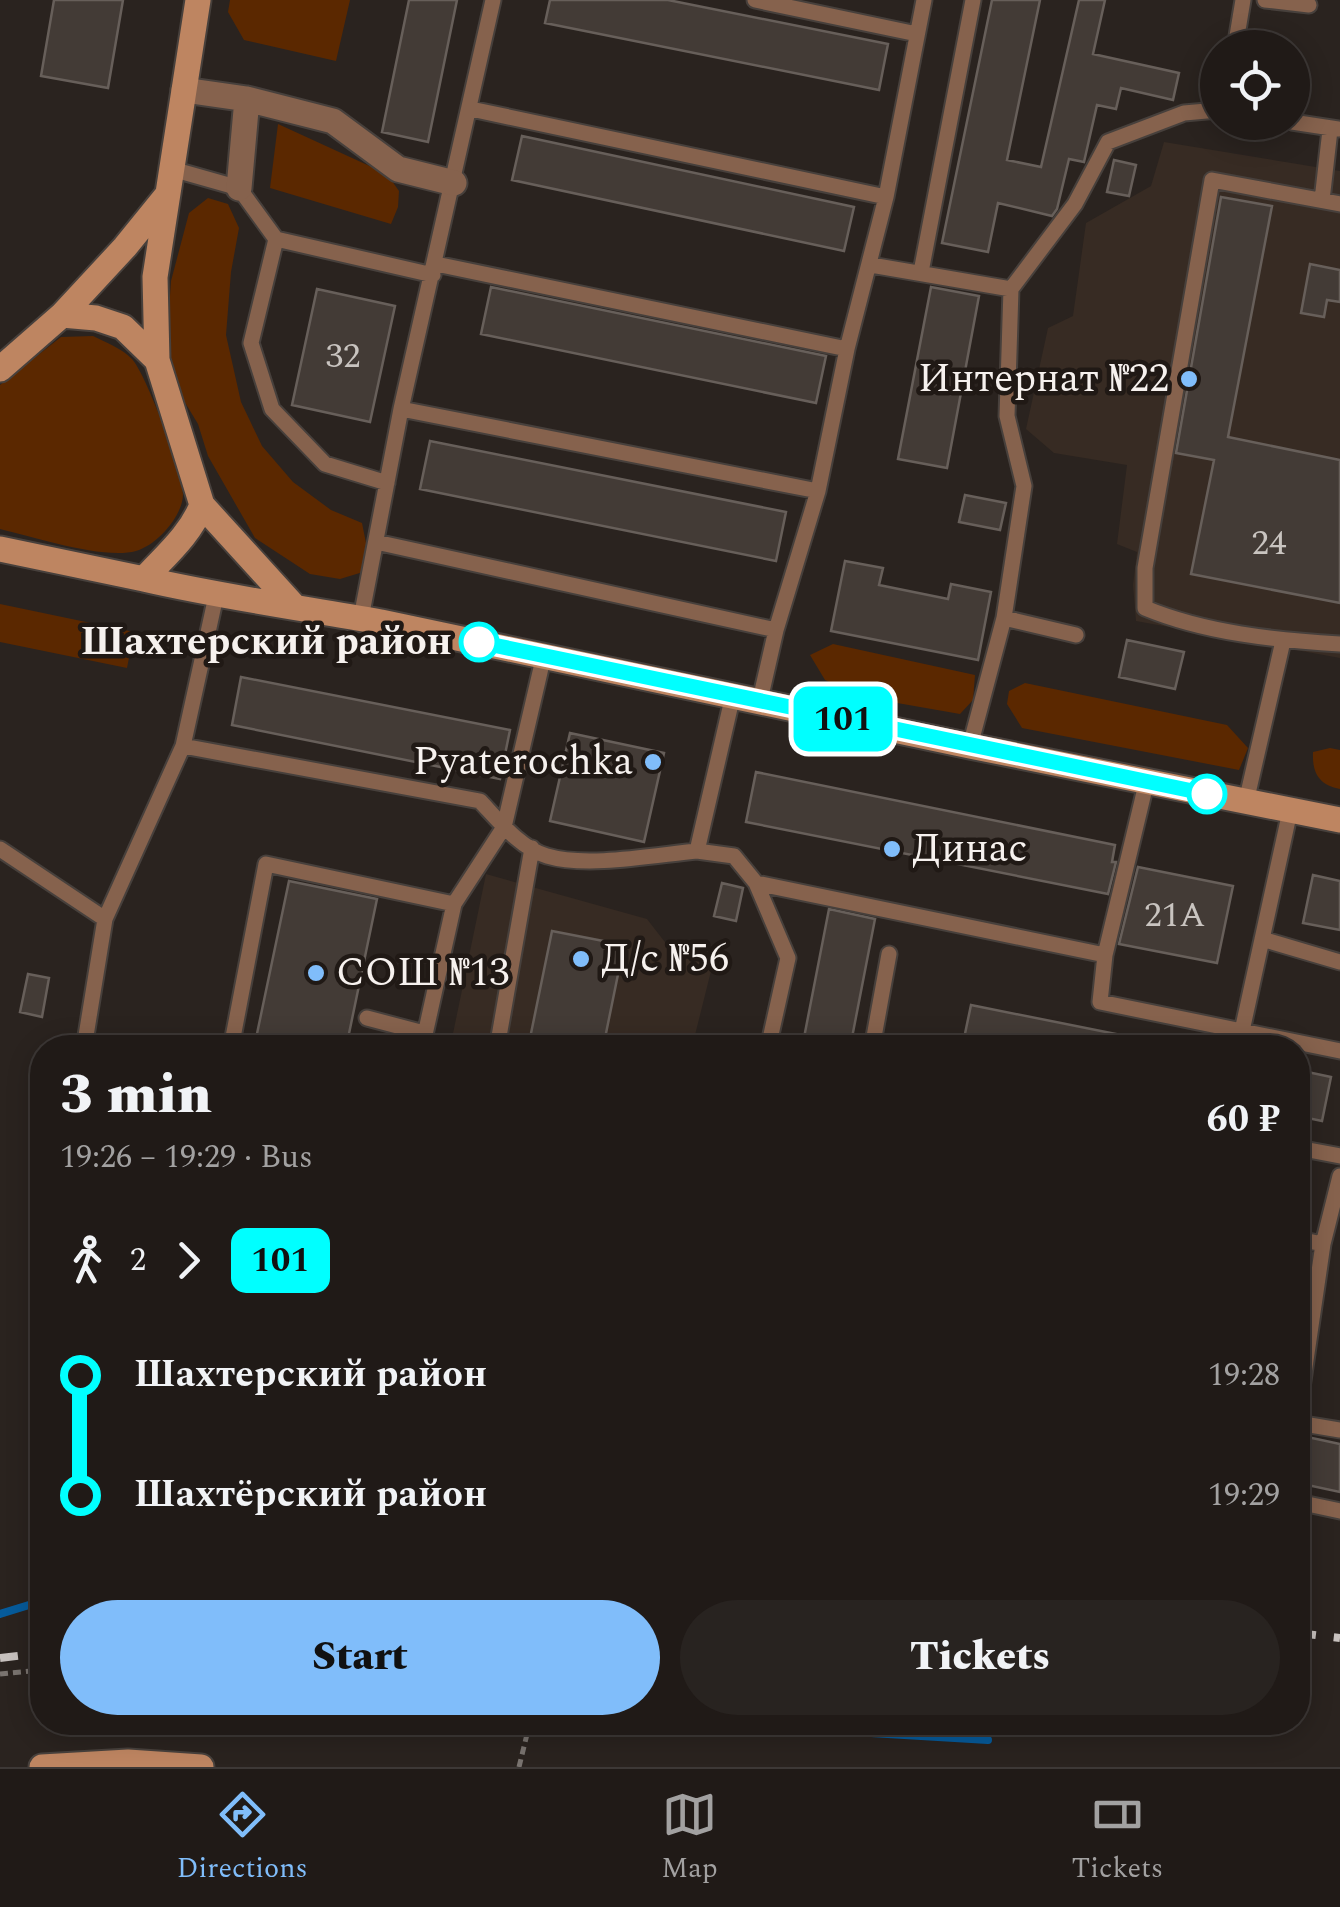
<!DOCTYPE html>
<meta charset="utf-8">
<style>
:root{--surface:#201a17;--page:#282320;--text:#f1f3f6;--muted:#a2a1a1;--line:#3d3836;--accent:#80bdfa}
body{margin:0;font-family:Spectral,serif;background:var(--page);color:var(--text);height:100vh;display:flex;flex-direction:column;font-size:38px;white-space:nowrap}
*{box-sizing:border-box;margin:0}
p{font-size:32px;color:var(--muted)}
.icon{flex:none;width:55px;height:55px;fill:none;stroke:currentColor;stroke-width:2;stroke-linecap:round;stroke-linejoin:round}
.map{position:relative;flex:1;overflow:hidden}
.panel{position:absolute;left:30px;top:1035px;width:1280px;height:700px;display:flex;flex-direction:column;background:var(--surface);border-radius:40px;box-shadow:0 5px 25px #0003,0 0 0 2px var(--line)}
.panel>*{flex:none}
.badge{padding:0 20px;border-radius:15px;font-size:35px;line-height:65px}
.buttons{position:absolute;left:1200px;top:30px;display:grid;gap:20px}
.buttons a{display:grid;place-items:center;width:110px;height:110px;border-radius:50%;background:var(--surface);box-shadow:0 5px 25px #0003,0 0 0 2px var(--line);font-size:50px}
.map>.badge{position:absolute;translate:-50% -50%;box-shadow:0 0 0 5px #fff}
.legs{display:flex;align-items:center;gap:15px;height:110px;padding:0 30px;font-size:32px}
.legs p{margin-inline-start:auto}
.overview{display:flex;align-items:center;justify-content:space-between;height:170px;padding:0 30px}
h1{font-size:55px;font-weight:800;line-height:75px}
.cta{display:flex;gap:20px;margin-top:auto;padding:20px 30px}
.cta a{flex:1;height:115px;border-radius:60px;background:var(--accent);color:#111;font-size:40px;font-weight:800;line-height:115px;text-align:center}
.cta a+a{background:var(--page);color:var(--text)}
ul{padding:0 30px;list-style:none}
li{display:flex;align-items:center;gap:35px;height:120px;font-size:38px}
li i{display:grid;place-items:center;width:15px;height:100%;margin:0 12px;background:currentColor}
li i::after{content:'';width:25px;height:25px;margin:-12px;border:8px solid;border-radius:50%;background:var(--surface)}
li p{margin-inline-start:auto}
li:first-child i{background:linear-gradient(#0000 50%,currentColor 0)}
li:last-child i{background:linear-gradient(currentColor 50%,#0000 0)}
.dock{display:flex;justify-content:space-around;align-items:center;height:140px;border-top:2px solid var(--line);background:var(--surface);font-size:28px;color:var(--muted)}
.dock a{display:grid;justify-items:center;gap:5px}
.dock .selected{color:var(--accent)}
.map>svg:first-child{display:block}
</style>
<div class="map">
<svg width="1340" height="1767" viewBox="0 0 1340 1767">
<rect width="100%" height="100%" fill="#2a231f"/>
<path fill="#372b23" d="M1164 142 1340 171V658L1136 621 1133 585 1137 552 1117 544 1127 465 1054 453 1026 429 1048 328 1073 316 1086 223 1151 186Z
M486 874 647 919 675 955 713 963 692 1047 450 1048Z"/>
<path fill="#5b2800" d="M230 0H350L336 61 244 40 228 12Z
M278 124 387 174 399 191 398 207 391 224 270 188Z
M208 198 228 204 239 228 231 272 226 335 241 402 262 446 293 482 331 510 362 523 368 553 363 572 340 579 310 574 255 538 208 456 198 424 178 391 166 355 171 281 189 213Z
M93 336C105 342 123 349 132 359 146 374 184 475 183 495 182 517 157 545 136 551 104 560 34 537 0 529V385L61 337Z
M0 604 134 632 127 668 0 642Z
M833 644 975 675 973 700 960 714 863 697 825 680 810 655Z
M1025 683 1227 725 1248 748 1239 770 1022 728 1007 704 1009 691Z
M1330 748 1340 750V789C1319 785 1312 773 1313 752Z"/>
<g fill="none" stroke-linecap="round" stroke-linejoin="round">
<path stroke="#065b9b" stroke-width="8" d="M0 1614 42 1601
M686 1722 988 1740"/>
</g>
<path fill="#433b36" stroke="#675f5a" stroke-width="2.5" d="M54 0H123L108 88 41 76Z
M409 0H457L428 142 382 132Z
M550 0H668L888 44 879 90 545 23Z
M992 0H1040L1007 160 1041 167 1079 0H1105L1093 54 1179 73 1173 100 1121 88 1116 109 1097 105 1084 162 1069 159 1057 209 1052 216 998 203 988 252 942 243Z
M522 136 854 207 844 251 512 180Z
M1114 160 1136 165 1129 196 1107 192Z
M1221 197 1272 206 1228 437 1340 460V603L1191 574 1214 460 1176 453Z
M1310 264 1340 270V302L1327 300 1324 317 1301 313Z
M491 287 826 356 816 403 481 334Z
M931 287 979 296 947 468 898 459Z
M317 289 395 306 370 422 292 405Z
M430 441 786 512 776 561 420 489Z
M965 495 1006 503 1000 530 959 522Z
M845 561 883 568 879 585 948 599 951 584 991 592 978 660 831 631Z
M1127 640 1184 652 1175 689 1119 677Z
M241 677 510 730 500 779 232 725Z
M570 733 664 753 644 842 550 821Z
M756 772 1115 845 1112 862H1116L1108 894 746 822Z
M1138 867 1233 886 1217 963 1119 944Z
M1313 875 1340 881V930L1303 923Z
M289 881 377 899 346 1048H254Z
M722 883 743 888 736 921 714 916Z
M829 909 875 919 850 1048H802Z
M552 931 624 945 603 1048H528Z
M28 974 49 978 42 1017 20 1012Z
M971 1005 1136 1038 1135 1048H962Z
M1298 1070 1331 1077 1322 1121 1298 1116Z
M1298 1435 1340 1444V1492L1298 1483Z"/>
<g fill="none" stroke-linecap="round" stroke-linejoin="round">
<defs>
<path id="lane" d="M755 0 917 34
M1265 0 1309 5
M1235 48 1243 0
M471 109 886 197
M1292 122 1338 129
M172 169 239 188 276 239 433 275
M1322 200 1330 130
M1340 204 1212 180 1145 568V608C1205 633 1275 640 1340 644
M276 239 251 343 272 409 325 464 387 483
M436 264 847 349
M871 265 1011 289
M921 272 973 0
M401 409 818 491
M376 542 776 630
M216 596 183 746 480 801C498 820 521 849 547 856 587 868 655 855 697 851
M361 618 401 409 493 0
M1004 618 1076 635
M733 695 697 851 734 856 756 883 788 958 768 1048
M760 700 776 630 818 491 847 349 886 197 924 0
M970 746 1004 618 1024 486 1007 416 1011 289 1075 204 1108 142 1184 113 1218 110
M1147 780 1105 955 1100 1002 1242 1031
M1246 802 1283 641
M1290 811 1242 1031 1340 1051
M0 849 105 919
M756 883 1105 955
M1262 939 1340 962
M367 1018 424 1033
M84 1048 105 919 183 746
M231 1048 266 864 454 904
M422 1048 454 904 504 827 544 655
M497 1048 532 848
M872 1048 889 954
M1298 1148 1340 1156
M1298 1239 1323 1244
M1298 1415 1323 1244 1340 1176
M1298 1423 1340 1430
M1298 1502 1340 1511"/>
<path id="street" d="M184 90 247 99 333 121 398 169 454 183
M239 188 247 99"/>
<path id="secondary" d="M62 315 125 247 168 194
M157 360 155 277 198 0
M0 369 62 315 96 318 123 327 157 360 202 505C190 535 166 555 144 579L0 549
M202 505 292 604
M144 579C222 597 302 608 381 622L970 746 1340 820
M42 1767 128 1762 201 1767"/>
</defs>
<use href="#lane" stroke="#47403c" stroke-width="19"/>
<use href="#street" stroke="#47403c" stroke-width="29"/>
<use href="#secondary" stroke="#47403c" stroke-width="29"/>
<path stroke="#79736f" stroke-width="5" stroke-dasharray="8 5" stroke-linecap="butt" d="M0 1674 42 1670
M519 1767 530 1722"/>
<use href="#lane" stroke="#86624d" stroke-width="15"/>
<use href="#street" stroke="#86624d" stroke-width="25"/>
<use href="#secondary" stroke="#be8561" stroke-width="25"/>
<path stroke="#c7c1be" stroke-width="8" stroke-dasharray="18 18" stroke-linecap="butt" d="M1298 1633 1340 1638
M0 1658 42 1653"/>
</g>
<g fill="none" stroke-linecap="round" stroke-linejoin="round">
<defs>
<path id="line-1" d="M479 642 1207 794"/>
</defs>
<use href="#line-1" stroke="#fff" stroke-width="22"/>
<use href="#line-1" stroke="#0ff" stroke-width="15"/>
</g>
<g fill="#80bdfa" stroke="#201915" stroke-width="4">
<circle cx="1189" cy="379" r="10"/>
<circle cx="653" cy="762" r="10"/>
<circle cx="892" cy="849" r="10"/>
<circle cx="581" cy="959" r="10"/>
<circle cx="316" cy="973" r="10"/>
</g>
<g fill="#fff" stroke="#0ff" stroke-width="5">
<circle cx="479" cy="642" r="18"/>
<circle cx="1207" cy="794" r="18"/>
</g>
<g text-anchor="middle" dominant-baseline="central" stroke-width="9" stroke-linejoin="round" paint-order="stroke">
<g font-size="35" fill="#c9c4c0">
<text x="343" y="356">32</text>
<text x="1269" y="543">24</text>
<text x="1175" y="915">21А</text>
</g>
<g font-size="40" fill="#f6f1ee" stroke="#201915" text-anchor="start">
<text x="1169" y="379" text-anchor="end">Интернат №22</text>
<text x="633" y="762" text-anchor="end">Pyaterochka</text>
<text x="912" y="849">Динас</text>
<text x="601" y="959">Д/с №56</text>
<text x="336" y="973">СОШ №13</text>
</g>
<g font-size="40" font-weight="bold" fill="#f6f1ee" stroke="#201915" text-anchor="end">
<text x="452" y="642">Шахтерский район</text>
</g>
</g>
</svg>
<div class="buttons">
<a><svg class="icon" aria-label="locate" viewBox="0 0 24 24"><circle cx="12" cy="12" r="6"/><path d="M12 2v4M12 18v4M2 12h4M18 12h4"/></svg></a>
</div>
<b class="badge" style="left:843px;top:719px;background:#0ff;color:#111">101</b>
<section class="panel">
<div class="overview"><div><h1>3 min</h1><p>19:26 – 19:29 · Bus</p></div><b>60 ₽</b></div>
<div class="legs"><svg class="icon" aria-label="walk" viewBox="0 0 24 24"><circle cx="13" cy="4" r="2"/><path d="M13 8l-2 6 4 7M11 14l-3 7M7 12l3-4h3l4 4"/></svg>2<svg class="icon" aria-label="forward" viewBox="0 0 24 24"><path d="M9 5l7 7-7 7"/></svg><b class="badge" style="background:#0ff;color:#111">101</b></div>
<ul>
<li><i style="color:#0ff"></i><b>Шахтерский район</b><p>19:28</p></li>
<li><i style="color:#0ff"></i><b>Шахтёрский район</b><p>19:29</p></li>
</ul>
<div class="cta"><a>Start</a><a>Tickets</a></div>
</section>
</div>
<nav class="dock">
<a class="selected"><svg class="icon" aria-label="directions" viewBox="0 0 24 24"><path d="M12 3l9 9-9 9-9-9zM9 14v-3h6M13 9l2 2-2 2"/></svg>Directions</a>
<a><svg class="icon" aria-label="map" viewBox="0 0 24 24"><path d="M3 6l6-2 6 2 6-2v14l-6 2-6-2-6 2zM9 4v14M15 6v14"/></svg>Map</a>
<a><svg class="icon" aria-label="tickets" viewBox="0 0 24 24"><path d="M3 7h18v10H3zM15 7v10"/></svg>Tickets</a>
</nav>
